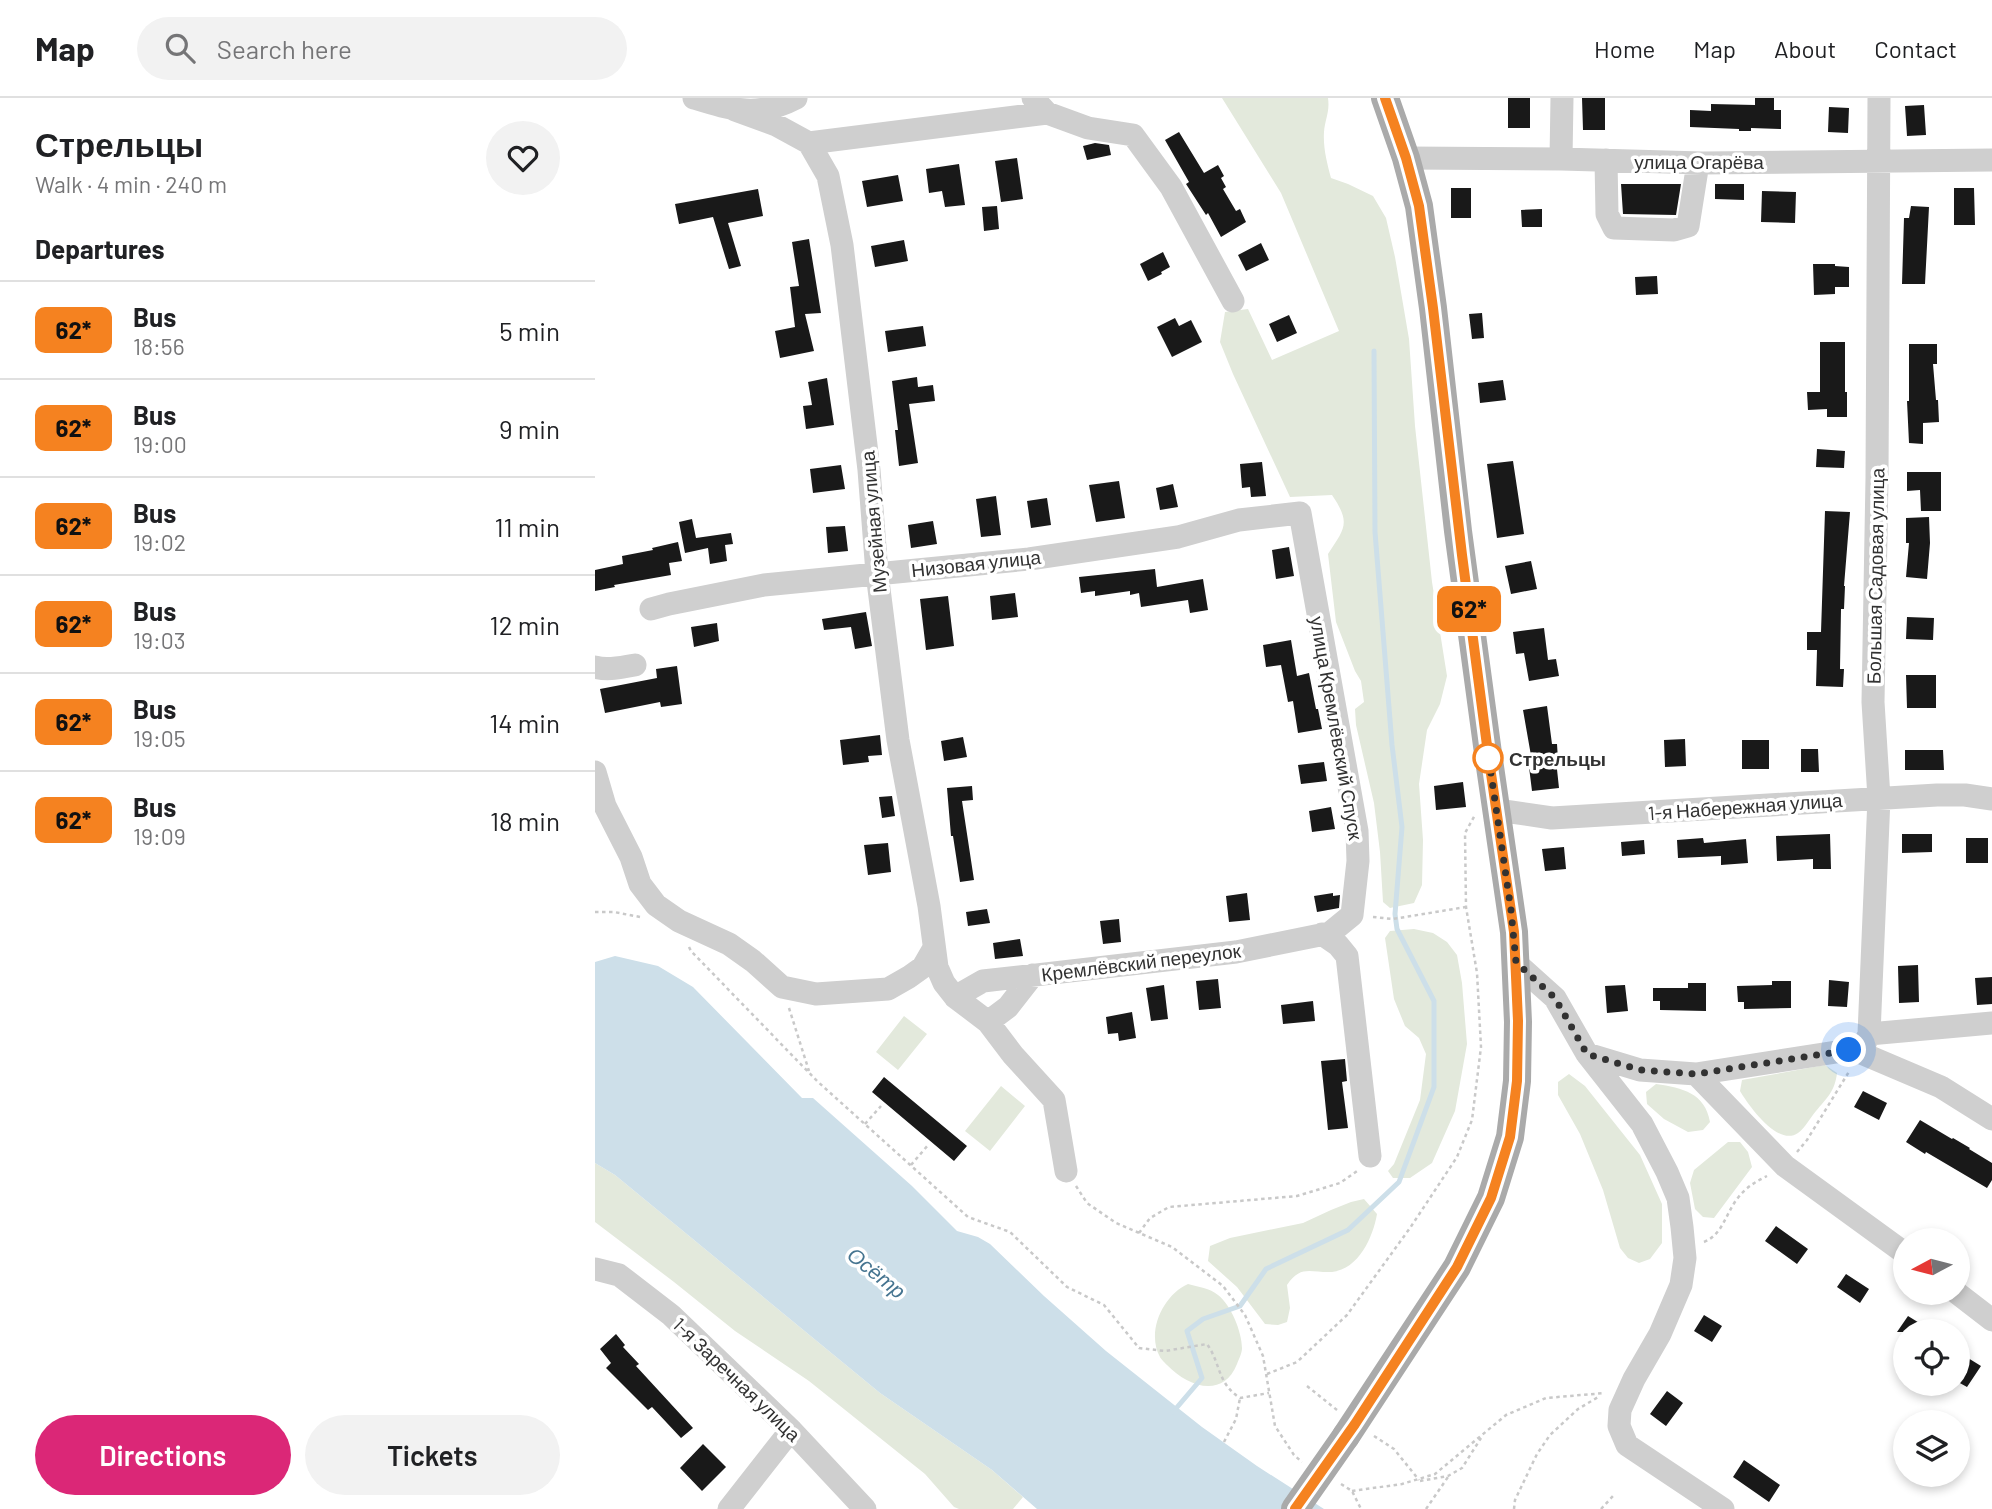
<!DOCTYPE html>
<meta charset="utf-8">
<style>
:root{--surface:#fff;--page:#f2f2f2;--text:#202124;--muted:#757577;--line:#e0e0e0;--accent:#db2777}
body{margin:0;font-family:Barlow,sans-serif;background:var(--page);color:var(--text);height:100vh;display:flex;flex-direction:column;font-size:26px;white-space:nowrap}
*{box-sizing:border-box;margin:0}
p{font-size:23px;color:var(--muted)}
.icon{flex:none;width:38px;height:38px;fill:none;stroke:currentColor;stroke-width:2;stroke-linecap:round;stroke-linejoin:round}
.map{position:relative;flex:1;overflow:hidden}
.panel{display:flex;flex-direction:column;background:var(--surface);width:595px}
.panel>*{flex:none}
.badge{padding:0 14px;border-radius:10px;font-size:24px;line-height:46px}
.needle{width:46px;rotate:263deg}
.fabs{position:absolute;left:1298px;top:1130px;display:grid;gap:14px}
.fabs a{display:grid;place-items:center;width:77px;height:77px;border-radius:50%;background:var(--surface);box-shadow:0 4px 10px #0003;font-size:35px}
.you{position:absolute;width:35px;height:35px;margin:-18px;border:5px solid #fff;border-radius:50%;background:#1a73e8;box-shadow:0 0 0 10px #1a73e833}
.map>.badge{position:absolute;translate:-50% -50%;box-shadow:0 0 0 4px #fff}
h2{padding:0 35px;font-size:26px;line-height:63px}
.round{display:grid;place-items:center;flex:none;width:74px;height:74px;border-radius:37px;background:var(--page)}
.summary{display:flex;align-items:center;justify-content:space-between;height:119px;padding:0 35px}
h1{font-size:33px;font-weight:600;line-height:52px}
.button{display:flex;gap:14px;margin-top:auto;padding:14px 35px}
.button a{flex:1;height:80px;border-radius:42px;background:var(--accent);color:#fff;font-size:28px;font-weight:600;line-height:80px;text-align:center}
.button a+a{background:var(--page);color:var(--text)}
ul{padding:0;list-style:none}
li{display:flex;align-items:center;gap:21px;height:98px;padding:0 35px;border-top:2px solid var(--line)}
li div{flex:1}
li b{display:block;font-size:26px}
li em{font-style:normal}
li .badge{min-width:77px;font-weight:700;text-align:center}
header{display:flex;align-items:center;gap:42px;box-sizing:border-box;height:98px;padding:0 35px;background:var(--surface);border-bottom:2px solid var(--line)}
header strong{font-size:33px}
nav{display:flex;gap:38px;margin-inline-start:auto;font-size:24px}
.search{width:490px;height:63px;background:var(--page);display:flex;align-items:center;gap:18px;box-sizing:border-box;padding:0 24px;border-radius:38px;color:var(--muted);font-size:26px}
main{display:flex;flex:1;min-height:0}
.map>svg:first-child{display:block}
</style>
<header>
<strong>Map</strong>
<div class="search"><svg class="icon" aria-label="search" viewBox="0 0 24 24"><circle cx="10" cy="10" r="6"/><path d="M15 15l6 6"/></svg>Search here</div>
<nav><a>Home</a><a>Map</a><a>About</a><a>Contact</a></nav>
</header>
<main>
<section class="panel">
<div class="summary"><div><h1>Стрельцы</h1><p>Walk · 4 min · 240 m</p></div><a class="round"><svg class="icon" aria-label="heart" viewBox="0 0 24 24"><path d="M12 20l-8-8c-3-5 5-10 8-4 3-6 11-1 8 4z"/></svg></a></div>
<h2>Departures</h2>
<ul>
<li><span class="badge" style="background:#f58220;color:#111">62*</span><div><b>Bus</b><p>18:56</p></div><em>5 min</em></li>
<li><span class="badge" style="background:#f58220;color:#111">62*</span><div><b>Bus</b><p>19:00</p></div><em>9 min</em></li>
<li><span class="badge" style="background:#f58220;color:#111">62*</span><div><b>Bus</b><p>19:02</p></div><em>11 min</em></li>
<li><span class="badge" style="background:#f58220;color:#111">62*</span><div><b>Bus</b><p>19:03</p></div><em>12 min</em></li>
<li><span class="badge" style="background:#f58220;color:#111">62*</span><div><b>Bus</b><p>19:05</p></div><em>14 min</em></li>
<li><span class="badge" style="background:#f58220;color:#111">62*</span><div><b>Bus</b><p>19:09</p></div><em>18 min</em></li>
</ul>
<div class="button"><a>Directions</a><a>Tickets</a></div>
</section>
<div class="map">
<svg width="1397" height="1411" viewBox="0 0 1397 1411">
<rect width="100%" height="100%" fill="#fff"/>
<path fill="#e3e9dc" d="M627 0H733C735 14 730 21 729 34 728 50 732 65 736 80L753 86 778 98 791 120 800 159 814 241 820 328 837 484 852 578 845 606 832 632 824 686 828 742 827 787 819 805 795 810 788 804 785 754 779 705 761 627 760 611 769 604 766 583 760 573 741 524 733 456C750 430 756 425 737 397L695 399 638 276 625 244 630 214 653 211 677 262 744 233 686 95Z
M819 831 838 835 852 844 862 857 867 885 872 946 860 1013 837 1065 815 1080H798L793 1073 799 1066 825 1002 831 956 824 940 810 928 799 901 790 840 795 833Z
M309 918 332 936 303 972 281 954Z
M1230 967 1242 975C1240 993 1232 1000 1221 1013 1215 1020 1210 1030 1203 1035 1183 1049 1154 1008 1145 993L1147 982Z
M974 976 990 988 1045 1057 1067 1106V1145L1055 1161 1044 1165 1033 1160 1025 1150 1008 1092 985 1036 963 997V984Z
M1061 986C1088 990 1110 995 1115 1024L1108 1032 1093 1034 1069 1021 1052 1006 1051 994Z
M406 988 430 1008 395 1053 370 1033Z
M1133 1044H1145L1153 1054 1157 1069 1119 1120 1108 1119 1100 1111 1095 1085 1099 1072Z
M0 1065 20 1077 285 1295 397 1372 428 1399 418 1411H364L359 1409 330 1376 214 1283 140 1233 79 1184 0 1124Z
M769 1101 782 1116C778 1139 764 1171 737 1174 716 1175 706 1166 692 1187L695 1210 692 1224 683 1227 670 1226 642 1189 613 1163 615 1148 635 1140 708 1125 736 1112 756 1104Z
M593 1186C603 1189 615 1190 623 1197 636 1207 647 1234 647 1250 647 1255 644 1261 642 1266 628 1301 593 1289 572 1267 572 1267 565 1260 565 1259 551 1234 568 1197 593 1186Z"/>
<path fill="#cddfe9" d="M20 858 63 868 98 889 207 1000H218L317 1088 362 1133 383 1139 395 1146 449 1198 511 1253 607 1329 662 1368 729 1411H442L397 1372 285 1295 20 1077 0 1065V864Z"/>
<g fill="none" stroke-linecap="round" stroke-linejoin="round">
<path stroke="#cddfe9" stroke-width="5" d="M578 1314 607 1280 592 1233 608 1221 645 1208 671 1171 753 1132 804 1084 839 989V903L802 831 800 816 807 729 797 647 780 434 779 253"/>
</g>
<path fill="#191919" d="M913 0H935V30H913Z
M987 0H1010V32H988Z
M1160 0H1179V12H1186V31L1156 30V33H1144V31L1095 29V12L1116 13V6L1160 7Z
M1329 7 1331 37 1312 38 1310 8Z
M1234 9 1254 10 1253 35 1233 34Z
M584 34 609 75 623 67 629 78 626 80 631 89 628 91 641 113 645 111 651 124 626 139 613 115 611 117 591 86 594 84 570 42Z
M500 45 514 47 516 57 492 62 488 48Z
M422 60 428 101 406 104 400 63Z
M364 66 370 107 350 109 347 93 334 95 331 71Z
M303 77 308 103 272 109 267 83Z
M1026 86H1086L1081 117 1028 116Z
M1120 86H1149V102L1120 101Z
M856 90H876V120H856Z
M1359 90H1379L1380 127H1359Z
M163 91 168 118 133 125 146 168 134 171 118 119 84 126 80 106Z
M1167 93 1201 94 1200 125 1166 124Z
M402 108 404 131 389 133 387 109Z
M1316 108 1334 109 1330 186H1307L1309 120H1314Z
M947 111V129H927L926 112Z
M214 141 226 215 210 216 219 253 185 260 180 233 200 229 195 189 204 188 197 144Z
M309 142 313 163 280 169 276 148Z
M666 145 674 162 651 173 643 157Z
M568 154 575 169 566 174 567 176 553 183 545 166Z
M1218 166H1240V168L1254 169V189H1240V196L1219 197Z
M1062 178 1063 196 1041 197 1040 179Z
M887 215 889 240 877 241 874 216Z
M694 217 702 235 682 244 674 226Z
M580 220 584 228 596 222 607 244 577 259 562 229Z
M328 228 331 248 293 254 290 233Z
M1225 244H1250V294H1252V319H1232V311L1213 312 1212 294H1225Z
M1314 246H1342V266H1338L1341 302H1343L1344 324 1328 325V346L1314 345 1312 303H1314Z
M322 279 323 289 338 287 340 303 314 306 323 365 304 368 300 332H303L297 283Z
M232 280 239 327 211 331 208 308 217 307 213 284Z
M908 282 911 302 885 305 883 285Z
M1222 351 1250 353 1249 370 1221 369Z
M918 363 929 436 902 440 892 366Z
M667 364 671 398 656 399 655 389 647 390 645 366Z
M246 367 250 391 218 395 215 371Z
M1312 374H1346V413H1326L1325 392 1312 393Z
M524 383 530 420 501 424 494 387Z
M578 386 583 409 565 412 561 390Z
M401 398 406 437 386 439 381 401Z
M452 400 456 427 436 430 432 403Z
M1230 413 1255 414 1249 488H1250L1249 511H1246L1245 571H1249L1248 589 1221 588 1222 552H1212V534H1226Z
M1334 419 1335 445 1332 481 1311 479 1314 445H1311V420Z
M97 421 101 440 136 435 138 446 130 447 132 463 115 466 113 450 90 455 84 424Z
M338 423 342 446 316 450 313 427Z
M250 428 253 453 233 455 231 429Z
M83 444 87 463 74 465 76 477 19 487 20 489 0 493V472L28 466 27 458 58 452 57 450Z
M694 449 699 478 681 481 677 452Z
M936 463 942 491 916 496 910 468Z
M560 471 562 489 608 481 613 512 595 515 593 502 546 509 544 495 535 497V493L500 498V493L486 495 484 479Z
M420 495 423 519 397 522 395 498Z
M353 498 359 548 331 552 325 501Z
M271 514 277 548 260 551 256 529 229 532 227 521Z
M1312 519 1339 520 1338 542 1311 541Z
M122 525 124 543 99 549 96 529Z
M949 530 953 562 961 561 964 578 934 583 929 555 921 556 918 534Z
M696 542 702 578 714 575 721 611H723L727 631 703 635 698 603 693 604 686 567 671 569 668 547Z
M82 568 87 606 66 609 65 604 10 615 5 591 62 580 61 571Z
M1311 577H1341V610H1312Z
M952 608 957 646H962L963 662H961L964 690 937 693 934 669H938L928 612Z
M285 637 287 657 273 658 274 664 248 667 245 642Z
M368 639 372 659 349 663 346 643Z
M1090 641 1091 668 1070 669 1069 642Z
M1147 642H1174V671H1147Z
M1206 651H1223L1224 674H1206Z
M1310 652H1348L1349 672H1310Z
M729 664 732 683 706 686 703 667Z
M868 684 871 709 841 712 839 688Z
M377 688 378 702 367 703 379 782 365 784 358 738H356L352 690Z
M297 698 300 718 287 720 284 699Z
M736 709 740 731 717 734 714 713Z
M1235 736 1236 771H1218V761L1182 763 1181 738Z
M1307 736H1337V754L1307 755Z
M1108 740 1109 745 1151 741 1153 765 1126 767V758L1083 760 1082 742Z
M1371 740H1393V765H1371Z
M1049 742 1050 756 1027 758 1026 744Z
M293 745 296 774 273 777 269 747Z
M969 749 971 771 950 773 947 751Z
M652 795 655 822 634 824 631 798Z
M738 795V798L745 797 744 810 722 814 719 798Z
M392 811 395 825 373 828 371 814Z
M524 821 526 844 508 846 505 823Z
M425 841 428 858 400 861 398 845Z
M1323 867 1324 904 1304 905 1303 868Z
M1397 879V906L1382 907 1380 880Z
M623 881 626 910 604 912 601 883Z
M1234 882 1254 884 1252 909 1233 908Z
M1177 883H1196V910L1149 911V904H1143L1142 888 1177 887Z
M1093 885H1111V913L1065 912V903H1058V890H1093Z
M569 887 573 921 556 923 551 890Z
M1030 887 1033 913 1012 915 1010 888Z
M718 903 720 923 688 926 686 907Z
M537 914 541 940 524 943 523 935 513 936 511 919Z
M750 961 752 983 747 984 753 1030 733 1032 726 963Z
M289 979 372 1048 359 1063 277 994Z
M1268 993 1292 1005 1284 1022 1259 1009Z
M1325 1022 1357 1041 1358 1040 1375 1050 1374 1051 1397 1065V1082L1392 1090 1331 1054 1330 1056 1311 1044Z
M1181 1128 1213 1151 1202 1166 1170 1143Z
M1251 1176 1274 1191 1265 1205 1242 1189Z
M1109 1217 1127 1228 1117 1244 1099 1233Z
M1313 1218 1339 1234H1302Z
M21 1236 30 1247 28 1249 44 1266 41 1268 98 1330 86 1340 57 1309 53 1312 11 1270 16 1265 5 1251Z
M1373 1260 1386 1268 1372 1289 1363 1284V1276Z
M1072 1293 1088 1305 1071 1328 1055 1316Z
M108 1346 131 1369 107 1393 85 1370Z
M1149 1362 1185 1387 1174 1404 1138 1379Z"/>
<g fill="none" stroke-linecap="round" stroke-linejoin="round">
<path stroke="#c9c9c9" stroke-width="2.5" stroke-dasharray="3.5 3.5" stroke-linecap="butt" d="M0 814H19L45 819
M778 819 798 821 871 809
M94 849 96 853 222 983 373 1119 415 1134 472 1189 509 1207 544 1250 570 1253 612 1246C626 1266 622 1285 645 1300L674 1295
M194 910 214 973
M270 1026 286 1008
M1202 1054 1212 1042 1255 972
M316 1067 334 1046
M481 1088 492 1105 521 1125 577 1149 628 1188 650 1217 668 1258 680 1328 699 1357 707 1364
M544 1135 555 1120 574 1109 702 1098 745 1085 762 1073
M1109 1144C1128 1136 1130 1117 1142 1101 1150 1090 1160 1084 1172 1078
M672 1276 702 1264 752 1217 815 1130 862 1059 877 1022 886 949 882 875 871 809 870 735 880 717
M712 1288 742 1312
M779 1338 799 1351 824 1382
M629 1344 641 1321 645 1300
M825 1383 853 1378 867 1370 886 1340
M746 1386 757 1393 766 1411
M757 1393 807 1386 840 1376 911 1317 951 1300 1010 1295
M831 1411 853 1379
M919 1411 920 1402 942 1356 955 1337 983 1311 1005 1298
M1006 1411 1018 1398"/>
<path stroke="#cfcfcf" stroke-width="23" d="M99 0C138 12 163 20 201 0
M438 0 452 15 493 30 538 37 576 89 638 203
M140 12 181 27 214 45 233 78 247 147 274 372 282 475 303 642 334 808 342 869 349 885 360 899 393 924 418 957 459 1002 471 1073
M214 45 452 15
M811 60 966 61 1107 65 1397 62
M966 61 967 0
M1011 62 1012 116 1019 130 1079 132 1093 128 1103 65
M56 511 74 506 169 487 434 461 583 439 644 422 705 415 762 733 763 763 757 817 735 835 641 854 388 883 360 899
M0 569C13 573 27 569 40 567
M0 674 10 708 36 759 45 786 61 807 84 823 134 846 158 863 187 889 221 896 293 891 314 879 328 869 339 850
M902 712 957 720 1342 697H1370L1397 701
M727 836 743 847 752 858 775 1058
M921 865 960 900 992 956 1045 972 1101 976 1254 952 1266 955 1346 989 1397 1021
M393 924 413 909 438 877
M1274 936 1397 925
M1266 955 1274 936 1284 700 1278 604 1282 380 1284 0
M992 956 1047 1026 1072 1074 1083 1100 1087 1129 1090 1160 1086 1187 1065 1236 1039 1281 1025 1312 1024 1328 1032 1347 1128 1411
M1101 976 1190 1068 1311 1156
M0 1171 24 1177 76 1217 196 1332 270 1411
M1362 1195 1397 1222
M134 1411 196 1332"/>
<path stroke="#aaa" stroke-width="28" d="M751 1338 862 1169 896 1100 915 1039 922 983 923 924 919 834 893 655 863 433 838 210 824 108 811 60 790 0"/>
<path stroke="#aaa" stroke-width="28" d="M700 1411 751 1338"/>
</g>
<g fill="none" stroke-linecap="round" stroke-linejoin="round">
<defs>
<path id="line" d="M700 1411 760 1326 862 1169 896 1100 915 1039 922 983 923 923 919 834 893 655 867 457 838 210 824 108 811 60 790 0"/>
</defs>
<use href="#line" stroke="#fff" stroke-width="16"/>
<use href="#line" stroke="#f58220" stroke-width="10"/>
<path stroke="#323232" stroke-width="7" stroke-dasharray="0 12.6" d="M893 660V655L916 812 921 864 960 900 992 956 1045 972 1101 976 1254 952"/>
</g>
<circle fill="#fff" stroke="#f58220" stroke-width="3.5" cx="893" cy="660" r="14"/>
<g text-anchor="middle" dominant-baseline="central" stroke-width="7" stroke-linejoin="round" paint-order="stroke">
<g font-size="19" fill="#323232" stroke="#fff">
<text x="1104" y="63">улица Огарёва</text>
<text transform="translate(278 424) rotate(-95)">Музейная улица</text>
<text transform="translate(381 465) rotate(-6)">Низовая улица</text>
<text transform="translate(1280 478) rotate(-89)">Большая Садовая улица</text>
<text transform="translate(742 630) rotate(80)">улица Кремлёвский Спуск</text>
<text transform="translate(1150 708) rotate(-4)">1-я Набережная улица</text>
<text transform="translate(546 864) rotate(-7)">Кремлёвский переулок</text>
<text transform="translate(142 1281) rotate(44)">1-я Заречная улица</text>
</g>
<g font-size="19" font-weight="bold" fill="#323232" stroke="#fff" text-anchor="start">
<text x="914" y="660">Стрельцы</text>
</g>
<g font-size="21" font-style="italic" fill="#457490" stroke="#fff">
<text transform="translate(282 1174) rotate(39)">Осётр</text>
</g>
</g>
</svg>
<div class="fabs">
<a><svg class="needle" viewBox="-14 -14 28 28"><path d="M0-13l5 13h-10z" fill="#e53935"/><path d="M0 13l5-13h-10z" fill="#757577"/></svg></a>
<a><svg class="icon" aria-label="locate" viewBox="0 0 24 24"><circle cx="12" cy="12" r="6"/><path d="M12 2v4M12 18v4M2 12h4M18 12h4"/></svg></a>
<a><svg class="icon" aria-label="layers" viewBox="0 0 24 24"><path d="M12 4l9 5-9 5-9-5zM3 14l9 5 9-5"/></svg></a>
</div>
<div class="you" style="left:1254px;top:952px"></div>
<b class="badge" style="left:874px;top:511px;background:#f58220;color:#111">62*</b>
</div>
</main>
